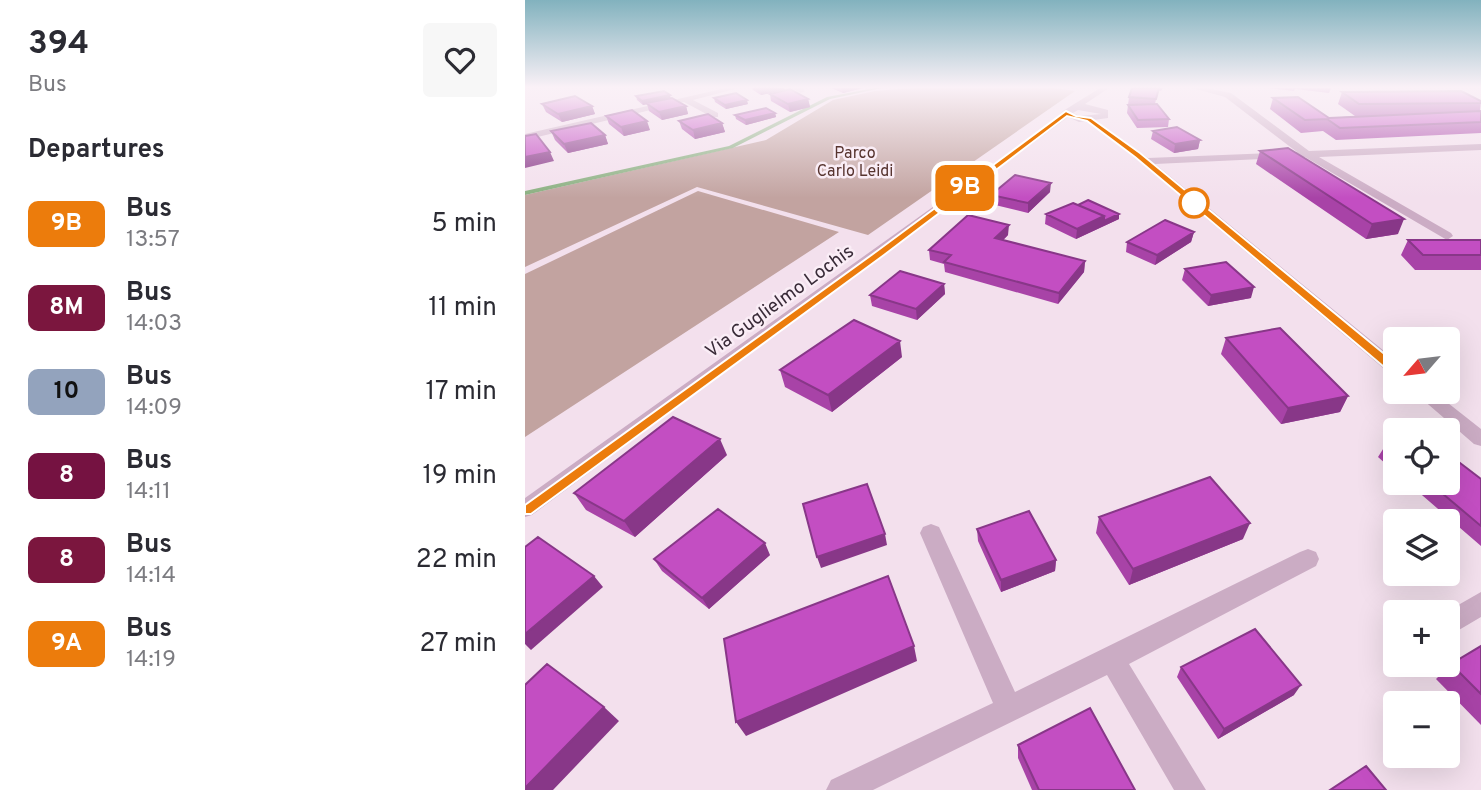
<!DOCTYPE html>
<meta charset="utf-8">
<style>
:root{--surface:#fff;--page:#f7f7f7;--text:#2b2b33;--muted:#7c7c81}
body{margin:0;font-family:Overpass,sans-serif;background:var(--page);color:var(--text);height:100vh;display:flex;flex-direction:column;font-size:26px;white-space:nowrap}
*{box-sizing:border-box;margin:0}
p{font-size:23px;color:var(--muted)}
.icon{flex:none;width:38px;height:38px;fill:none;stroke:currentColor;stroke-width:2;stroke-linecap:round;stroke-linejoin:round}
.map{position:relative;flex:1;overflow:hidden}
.side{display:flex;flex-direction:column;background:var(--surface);width:525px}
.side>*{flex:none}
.badge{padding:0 14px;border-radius:10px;font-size:24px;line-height:46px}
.needle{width:46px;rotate:242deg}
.buttons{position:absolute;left:858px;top:327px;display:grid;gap:14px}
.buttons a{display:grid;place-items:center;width:77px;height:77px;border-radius:7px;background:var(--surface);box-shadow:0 7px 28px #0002;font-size:35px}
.map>.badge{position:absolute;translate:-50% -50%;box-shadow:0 0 0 4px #fff}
h2{padding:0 28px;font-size:26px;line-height:63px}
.round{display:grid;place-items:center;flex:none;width:74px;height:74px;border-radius:7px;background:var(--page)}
.summary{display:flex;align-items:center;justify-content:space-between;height:119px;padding:0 28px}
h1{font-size:33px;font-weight:700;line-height:52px}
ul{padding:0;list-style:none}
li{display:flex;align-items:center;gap:21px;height:84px;padding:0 28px}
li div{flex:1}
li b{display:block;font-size:26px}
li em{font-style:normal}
li .badge{min-width:77px;font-weight:700;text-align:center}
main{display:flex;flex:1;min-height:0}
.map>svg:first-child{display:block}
</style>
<main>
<section class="side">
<div class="summary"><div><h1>394</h1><p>Bus</p></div><a class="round"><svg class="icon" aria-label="heart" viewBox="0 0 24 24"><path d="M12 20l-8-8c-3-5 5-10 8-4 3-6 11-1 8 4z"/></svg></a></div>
<h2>Departures</h2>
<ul>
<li><span class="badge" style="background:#ec7c0c;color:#fff">9B</span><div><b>Bus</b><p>13:57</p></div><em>5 min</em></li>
<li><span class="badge" style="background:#7b163e;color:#fff">8M</span><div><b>Bus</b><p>14:03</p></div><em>11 min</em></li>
<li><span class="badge" style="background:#93a3bd;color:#111">10</span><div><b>Bus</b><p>14:09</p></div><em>17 min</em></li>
<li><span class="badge" style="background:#751241;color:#fff">8</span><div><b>Bus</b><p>14:11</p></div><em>19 min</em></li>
<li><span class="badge" style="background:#7b163e;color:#fff">8</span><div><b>Bus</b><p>14:14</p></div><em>22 min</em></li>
<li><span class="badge" style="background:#ec7c0c;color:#fff">9A</span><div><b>Bus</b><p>14:19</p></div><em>27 min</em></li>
</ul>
</section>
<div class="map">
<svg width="956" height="790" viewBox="0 0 956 790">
<rect width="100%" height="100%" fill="#f3e0ed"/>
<path fill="#c2a3a0" d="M387 88H530L550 91 343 235 172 187 0 267V195L241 140 308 100 350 91Z
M173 191 314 232 0 437V274Z"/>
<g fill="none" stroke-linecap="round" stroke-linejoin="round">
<path fill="#89af7f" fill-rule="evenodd" d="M350 88H357L305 99 208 148 0 195V191L204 146 302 97Z"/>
<path fill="#cbacc4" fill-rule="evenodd" d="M201 88H214L168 100 193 113V117H187L159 102 0 140V134Z
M266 88H276L280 91 276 93Z
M667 88H681L706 93 784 151 956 144V150L794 157 926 233 928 236 922 240 780 157 630 164 870 360V374L864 373 609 157 559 119 566 117 623 158 772 152 700 97Z
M889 392H909L956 429V446L949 444Z
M406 524 414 527 490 692 775 552 783 549 791 552 794 559 791 566 604 664 681 790H649L582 675 348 790H301L306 780 468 703 395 533 398 527Z
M956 592V617L922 637 921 612Z"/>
<path fill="#cbacc4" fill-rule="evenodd" d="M575 88H584L560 104 583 110V118L554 122 543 117 7 515 0 517V498L527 122 538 111ZM553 110 576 114 555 116 548 113Z"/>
</g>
<path fill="#a843a7" d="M227 88H259L260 90 236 95 228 90Z
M306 88H338L318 93Z
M607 88H638L636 91 633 90 630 104 644 119 643 127 612 128 602 113 603 105H608H603L604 97Z
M743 88H806L804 93 770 89 769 91Z
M817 92 956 101 955 111H956V133L811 140 798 131 776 133 745 109 748 98 804 118 830 116 813 104Z
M245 94 283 99 285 107 265 112 246 101Z
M111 96 146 98 161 106 163 114 137 120 124 111 122 104 118 105 112 100Z
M189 98 223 104 201 109 190 102Z
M17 104 67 106 70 114 37 122 21 112Z
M250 113 251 117 221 125 211 119 210 115Z
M81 116 125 130 99 136 84 124Z
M154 121 197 123 200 132 170 139 157 129Z
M26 131 80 135 83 144 43 153 30 140Z
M628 131 675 140 673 149 649 153 626 139Z
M735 151 873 234 841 239 731 164Z
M525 192 503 213 466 204V195Z
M521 214 594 219 551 239 520 224Z
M669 232 666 242 630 265 601 252 602 242Z
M483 235 478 240 560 261 559 272 533 304 420 272 419 264 405 260 404 250Z
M883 240H956V270H890L876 255Z
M660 269 726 298 683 306 657 280Z
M419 284 420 294 392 320 347 306 345 295Z
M701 338 823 396 815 412 756 424 696 354Z
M377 357 307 412 260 387 255 370Z
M870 442V472L853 457 860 446Z
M202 455 110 537 61 510 49 493Z
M956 479V546L883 483H922Z
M574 517 718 539 604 585 571 533Z
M452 529 531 560 530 571 476 592 453 541Z
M245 555 184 609 137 571 129 559Z
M956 646V725L911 679 926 664Z
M656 667 769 695 693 739 652 677Z
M493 745 610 790H507L493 758Z"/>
<path fill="#883788" d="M252 88H259L260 90 236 95 235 91Z
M317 88H338L318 93Z
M145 95 146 99 118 105 117 101Z
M283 99 285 107 265 112 263 104Z
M222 100 223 104 201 109 200 105Z
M67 106 70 114 37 122 33 114Z
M161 106 163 114 137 120 134 112Z
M250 113 251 117 221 125 220 120Z
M122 121 125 130 99 136 96 127Z
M197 123 200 132 170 139 168 130Z
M80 135 83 144 43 153 39 144Z
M675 140 673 149 649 153 650 144Z
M25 152 29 161 0 168V157Z
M526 183 525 192 503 213V203Z
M594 214V219L551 239 552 229 579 216Z
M879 219 873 234 841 239 847 224Z
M484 225 483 235 470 248V238Z
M669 232 666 242 630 265 632 255Z
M560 261 559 272 533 304 534 293Z
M419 284 420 294 392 320 391 309Z
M729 287 726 298 683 306 686 295Z
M375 341 377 357 307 412 303 395Z
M823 396 815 412 756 424 763 408Z
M195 439 202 455 110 537 99 521Z
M725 523 718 539 604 585 608 569Z
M360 534 362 545 296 568 292 557Z
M240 543 245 555 184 609 177 598Z
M531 560 530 571 476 592V580Z
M69 576 78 587 6 650 0 644V634Z
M389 646 392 661 221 736 211 722Z
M776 685 769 695 693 739 699 729Z
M79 707 94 721 28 790H0V788Z"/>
<path fill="#c34ec2" stroke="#883788" stroke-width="2" d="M229 88H252L235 91Z
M607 88H634L631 99 604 97Z
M265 89 283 99 263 104 245 94Z
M139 91 145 95 117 101 111 96Z
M936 91 956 101V103L834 104 817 92Z
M211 93 222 100 200 105 189 98Z
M50 96 67 106 33 114 17 104Z
M773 97 804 118 956 111V122L815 128 802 119 780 120 748 98Z
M147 98 161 106 134 112 121 103Z
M632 104 644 119 613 120 603 105Z
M241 108 250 113 220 120 210 115Z
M107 110 122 121 96 127 81 116Z
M183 114 197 123 168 130 154 121Z
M66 123 80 135 39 144 26 131Z
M652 127 675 140 650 144 628 131Z
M11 134 25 152 0 157V136Z
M763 148 879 219 847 224 735 151Z
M490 175 526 183 503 203 466 195Z
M563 200 594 214 579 221V216L553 205Z
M548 203 579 216 552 229 521 214Z
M443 215 484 225 470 238 560 261 534 293 419 262 426 255 404 250Z
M640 220 669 232 632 255 602 242Z
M883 240H956V255H898Z
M701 262 729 287 686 295 660 269Z
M375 271 419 284 391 309 345 295Z
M329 320 375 341 303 395 255 370Z
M755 328 823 396 763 408 701 338Z
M148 417 195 439 99 521 49 493Z
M870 442V454L860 446Z
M922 453 956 479V526L905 483H922Z
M685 477 725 523 608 569 574 517Z
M342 484 360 534 292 557 278 504Z
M193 509 240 543 177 598 129 559Z
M504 511 531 560 476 580 452 529Z
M13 537 69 576 0 634V547Z
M363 576 389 646 211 722 199 639Z
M730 629 776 685 699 729 656 667Z
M956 646V694L926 664Z
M22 664 79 707 0 788V685Z
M565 708 610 790H514L493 745Z
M841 766 861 790H805Z"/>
<linearGradient id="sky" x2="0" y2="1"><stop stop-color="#82b2be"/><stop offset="0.44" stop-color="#faf1f7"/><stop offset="1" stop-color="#faf1f7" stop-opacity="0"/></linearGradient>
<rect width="956" height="198" fill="url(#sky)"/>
<path fill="#ec7c0c" stroke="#fff" stroke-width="2" d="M541 111 551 116 566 118 615 153 874 366V372H865L610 157 562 121 542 116 359 255 6 514H0V505L352 251Z"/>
<circle fill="#fff" stroke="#ec7c0c" stroke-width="3.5" cx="669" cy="203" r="14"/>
<g text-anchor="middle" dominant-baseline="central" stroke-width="5" stroke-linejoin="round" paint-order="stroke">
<g font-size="16" fill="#57342f" stroke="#faedf6">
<text x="330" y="154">Parco<tspan x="330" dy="18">Carlo Leidi</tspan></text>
</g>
<g font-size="19" fill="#392b38" stroke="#faedf6">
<text transform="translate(255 302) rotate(-36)">Via Guglielmo Lochis</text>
</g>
</g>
</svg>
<div class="buttons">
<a><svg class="needle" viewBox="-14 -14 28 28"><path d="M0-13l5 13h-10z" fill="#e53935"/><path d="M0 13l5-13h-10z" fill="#7c7c81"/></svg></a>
<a><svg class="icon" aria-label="locate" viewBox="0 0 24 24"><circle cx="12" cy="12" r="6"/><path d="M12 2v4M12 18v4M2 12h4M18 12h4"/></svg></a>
<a><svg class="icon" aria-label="layers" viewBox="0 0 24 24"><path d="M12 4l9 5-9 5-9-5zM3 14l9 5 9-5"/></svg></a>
<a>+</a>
<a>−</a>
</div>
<b class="badge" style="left:440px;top:188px;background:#ec7c0c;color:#fff">9B</b>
</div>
</main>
